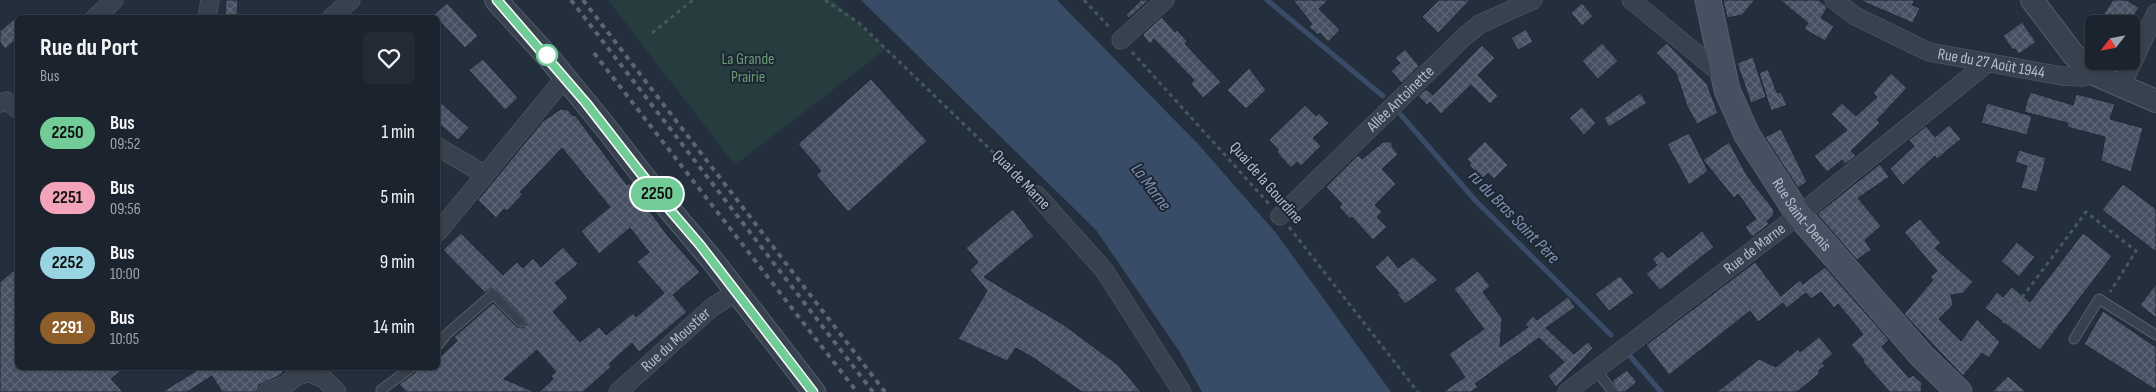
<!DOCTYPE html>
<meta charset="utf-8">
<style>
:root{--surface:#1b232e;--page:#242b36;--text:#f1f3f6;--muted:#a0a4aa;--line:#39404a}
body{margin:0;font-family:"Sofia Sans Condensed",sans-serif;background:var(--page);color:var(--text);height:100vh;display:flex;flex-direction:column;font-size:19px;white-space:nowrap}
*{box-sizing:border-box;margin:0}
p{font-size:16px;color:var(--muted)}
.icon{flex:none;width:28px;height:28px;fill:none;stroke:currentColor;stroke-width:2;stroke-linecap:round;stroke-linejoin:round}
.map{position:relative;flex:1;overflow:hidden}
.panel{position:absolute;left:15px;top:15px;width:425px;height:355px;display:flex;flex-direction:column;background:var(--surface);border-radius:8px;box-shadow:0 1px 4px #0004,0 0 0 1px var(--line)}
.panel>*{flex:none}
.badge{padding:0 10px;border-radius:16px;font-size:18px;line-height:32px}
.needle{width:32px;rotate:238deg}
.buttons{position:absolute;left:2085px;top:15px;display:grid;gap:10px}
.buttons a{display:grid;place-items:center;width:55px;height:55px;border-radius:8px;background:var(--surface);box-shadow:0 1px 4px #0004,0 0 0 1px var(--line);font-size:25px}
.map>.badge{position:absolute;translate:-50% -50%;box-shadow:0 0 0 2px #fff}
.round{display:grid;place-items:center;flex:none;width:52px;height:52px;border-radius:8px;background:var(--page)}
.headline{display:flex;align-items:center;justify-content:space-between;height:85px;padding:0 25px}
h1{font-size:24px;font-weight:700;line-height:38px}
ul{padding:0;list-style:none}
li{display:flex;align-items:center;gap:15px;height:65px;padding:0 25px}
li div{flex:1}
li b{display:block;font-size:19px}
li em{font-style:normal}
li .badge{min-width:55px;font-weight:700;text-align:center}
.map>svg:first-child{display:block}
</style>
<div class="map">
<svg width="2156" height="392" viewBox="0 0 2156 392">
<defs>
<pattern id="building-cross-hatch" width="8" height="8" patternUnits="userSpaceOnUse" patternTransform="scale(1.25)"><rect width="8" height="8" fill="#455162"/><path d="M0 0l8 8M0 8l8-8" fill="none" stroke="#5d6877"/></pattern>
</defs>
<rect width="100%" height="100%" fill="#242f3e"/>
<path fill="#263c3f" d="M608 0H833L886 49 735 165Z"/>
<path fill="#394c67" d="M861 0H1057L1199 145 1276 233 1391 392H1202L1179 351 1096 230Z"/>
<g fill="none" stroke-linecap="round" stroke-linejoin="round">
<path stroke="#394c67" stroke-width="5" d="M1267 0 1383 96
M1401 115 1475 200 1611 335
M1630 356 1661 392"/>
</g>
<path fill="url(#building-cross-hatch)" stroke="#1f2835" d="M226 0H238L237 18H225Z
M1141 0H1149L1129 18 1126 15Z
M1293 0H1328L1319 9 1340 30 1328 42 1320 33 1318 35 1309 27 1312 24Z
M1439 0H1470L1438 33 1422 17Z
M1723 0H1755L1742 15 1727 18Z
M1780 0H1818L1826 6 1827 8 1821 18 1834 26 1825 41 1804 29 1808 23Z
M1859 0H1915L1912 5 1920 8 1913 23Z
M2113 0H2127L2139 8 2128 24H2109L2101 18Z
M447 3 478 36 465 48 434 15Z
M1582 3 1593 16 1582 26 1571 13Z
M18 16V38L5 49 0 42V31Z
M1162 17 1175 32 1177 30 1187 41 1185 44 1221 82 1203 98 1191 84 1194 80 1154 39 1150 44 1144 37 1143 34Z
M2022 22 2036 42 2019 54 2015 49 2013 50 2003 36Z
M1526 29 1533 42 1518 50 1511 38Z
M1602 43 1618 61 1598 79 1582 61Z
M1667 43 1707 84 1718 113 1697 124 1687 106 1676 73 1656 53Z
M1482 45 1495 58 1478 75 1498 96 1490 104 1471 85 1441 114 1430 102 1427 105 1418 96 1426 89 1433 95Z
M1405 49 1419 66 1402 83 1391 71 1400 63 1395 58Z
M1753 57 1766 97 1751 103 1737 63Z
M483 59 518 98 505 110 469 70Z
M1249 68 1266 90 1246 109 1227 90Z
M1768 69 1777 93 1781 92 1787 105 1771 111 1759 73Z
M1891 73 1907 88 1877 120 1880 123 1851 151 1856 156 1845 164 1842 160 1827 172 1814 156 1847 130 1831 114 1842 103 1856 116 1877 97 1873 93Z
M871 79 927 141 848 212 816 175 821 171 798 144Z
M2030 92 2073 105 2076 94 2115 104 2110 119 2143 128 2131 172 2101 161 2105 137 2067 127 2068 123 2024 112Z
M1640 93 1647 103 1609 127 1604 118Z
M438 100 469 128 458 140 438 123Z
M1987 103 2032 116 2027 135 1981 123Z
M1305 105 1316 116 1319 113 1329 123 1313 138 1321 146 1301 166 1297 162 1291 168 1277 152 1279 150 1269 140Z
M1582 107 1596 123 1584 135 1569 118Z
M561 109 568 110 573 116 575 115 627 185 629 183 668 236 700 272 673 295 687 312 639 352 632 343 609 364 611 367 583 392H539L553 379 551 376 556 372 537 350 504 379 535 392H406L399 384 415 373 417 368H438V359L457 341 454 337 493 303 517 327 523 328 527 324 525 318 497 290 491 288 485 293 443 250 461 233 503 275 517 262 523 268 533 258 541 267 563 247 578 264 555 283 568 298 553 312 580 342 599 327 606 335 633 313 636 317 664 293 637 262 649 252 630 228 599 254 581 231 610 207 562 148 520 192 523 194 507 211 504 209 496 218 478 200 543 121Z
M1949 125 1961 139 1937 159 1935 156 1903 185 1890 169 1914 146 1909 140 1926 126 1935 137Z
M1781 129 1807 182 1798 188 1765 137Z
M1689 133 1708 171 1689 185 1667 144Z
M1485 141 1508 165 1494 179 1488 173 1482 179 1469 165 1471 163 1467 159Z
M1383 142H1392V147L1398 154 1382 169 1396 184 1375 205 1382 212 1377 217 1387 227 1373 240 1352 217 1350 219 1339 207 1342 204 1326 187 1358 155 1362 159Z
M1729 142 1748 177 1774 210 1773 216 1767 221 1769 224 1752 237 1745 227 1756 219 1738 194 1734 198 1703 160Z
M2019 150 2046 158 2037 192 2021 188 2027 166 2015 162Z
M1880 164 1889 177 1858 198 1881 226 1865 240 1871 250 1857 260 1817 214Z
M2123 184 2156 209V252L2102 210Z
M1013 209 1034 236 984 277 1064 325 1118 365 1141 392H1082L1035 359 1016 348 1007 361 958 339 987 291 970 270 978 262 966 248Z
M1920 219 1941 243 1935 248 1973 282 1963 293 1951 295 1953 305 1939 319 1961 341 1977 319 2000 342 1989 358 1982 353 1963 376 1904 314 1933 280 1930 277 1937 271 1904 232Z
M1702 231 1714 247 1660 290 1646 274 1657 265 1652 259 1662 251 1668 258Z
M2083 233 2112 256 2040 350 1985 308 1997 292 2003 297 2012 287 2030 302Z
M2017 242 2035 257 2019 277 2001 261Z
M1388 255 1398 268 1413 257 1438 280 1405 304 1397 294 1399 293 1375 267Z
M1755 262 1781 296 1800 280 1803 284 1825 267 1889 340 1882 347 1909 378 1913 375 1922 383 1921 392H1890L1863 362 1864 360 1851 345 1863 334 1838 304 1834 308 1821 292 1811 299 1806 293 1787 308 1783 303 1758 322 1750 311 1669 375 1646 345Z
M18 267V368H124L111 379 123 392H0V282Z
M1478 271 1490 286 1483 292 1502 318 1500 347 1528 327 1525 325 1533 316 1537 320 1568 297 1575 307 1546 328 1574 354 1588 342 1593 348 1556 387 1548 376 1564 362 1539 338 1475 384 1478 387 1471 392H1443L1465 377 1449 354 1484 329 1454 289Z
M1620 276 1634 293 1609 311 1595 294Z
M2156 284V318L2140 305Z
M2103 311 2156 347V390L2084 344Z
M1819 337 1833 354 1822 363 1825 366 1819 370V374L1797 392H1717L1759 359 1776 367 1798 349 1800 352Z
M201 368H285L281 375 259 385 257 392H222L212 376 187 392H162Z
M1627 370 1637 382 1625 392H1619L1612 381Z
M2008 376 2026 392H1992Z"/>
<g fill="none" stroke-linecap="round" stroke-linejoin="round">
<defs>
<path id="service" d="M2074 339 2099 299 2156 335
M438 345 447 334 493 294 521 322
M1596 370 1613 392
M381 390 411 368"/>
<g id="minor">
<path d="M1631 0 1724 76"/>
<path id="s1" d="M1834 0 1855 16 1929 52 2062 76 2082 77 2094 74"/>
<path d="M95 18 114 0"/>
<path d="M207 18 210 0"/>
<path d="M331 18 351 0"/>
<path d="M1121 40 1165 0"/>
<path d="M2122 85 2156 13"/>
<path d="M0 103 7 101 18 110"/>
<path d="M438 147 484 174"/>
<path d="M1037 195 1104 270 1182 392"/>
<path id="s2" d="M1280 216 1465 36 1480 24 1533 0"/>
<path d="M438 232 558 86 567 79"/>
<path d="M303 370 324 379 337 392"/>
<path d="M267 392 287 384 295 377 320 368"/>
<path id="s3" d="M618 392 711 308 736 292"/>
<path id="s4" d="M1567 392 1809 207 1986 64"/>
</g>
<path id="tertiary" d="M496 0 549 58 606 128 664 203 712 260 814 392
M2032 0 2073 54 2094 74 2156 101"/>
<g id="secondary">
<path id="s5" d="M1708 0 1727 90 1747 135 1798 214 1922 356 1959 392"/>
</g>
</defs>
<use href="#service" stroke="#565f6c" stroke-width="11"/>
<use href="#minor" stroke="#565f6c" stroke-width="19"/>
<use href="#tertiary" stroke="#565f6c" stroke-width="24"/>
<use href="#secondary" stroke="#565f6c" stroke-width="27"/>
<path stroke="#44595c" stroke-width="3" stroke-dasharray="4 4" stroke-linecap="butt" d="M825 0 859 23 1026 184
M1084 0 1111 29
M652 33 693 0
M1132 52 1270 205
M1289 227 1418 392
M2003 323 2086 212 2136 251 2110 292"/>
<use href="#service" stroke="#38414e" stroke-width="9"/>
<use href="#minor" stroke="#38414e" stroke-width="18"/>
<use href="#tertiary" stroke="#38414e" stroke-width="22"/>
<use href="#secondary" stroke="#465061" stroke-width="25"/>
<path stroke="#5a6575" stroke-width="4" stroke-dasharray="5 5" stroke-linecap="butt" d="M571 0 873 392
M583 0 885 392
M594 53 857 392"/>
</g>
<g fill="none" stroke-linecap="round" stroke-linejoin="round">
<defs>
<path id="line" d="M497 0 586 103 664 203 700 245 813 392"/>
</defs>
<use href="#line" stroke="#fff" stroke-width="11"/>
<use href="#line" stroke="#71cc98" stroke-width="8"/>
</g>
<circle fill="#fff" stroke="#71cc98" stroke-width="2.5" cx="547" cy="55" r="10"/>
<g text-anchor="middle" dominant-baseline="central" stroke-width="4" stroke-linejoin="round" paint-order="stroke">
<g font-size="16" fill="#6b9a76" stroke="#1d2633">
<text x="748" y="59">La Grande<tspan x="748" dy="18">Prairie</tspan></text>
</g>
<g font-size="16" fill="#b4bcc9" stroke="#1d2633">
<text stroke="none"><textPath href="#s1" startOffset="172">Rue du 27 Août 1944</textPath></text>
<text stroke="none"><textPath href="#s2" startOffset="168">Allée Antoinette</textPath></text>
<text transform="translate(1021 180) rotate(46)">Quai de Marne</text>
<text transform="translate(1266 183) rotate(49)">Quai de la Gourdine</text>
<text stroke="none"><textPath href="#s5" startOffset="238">Rue Saint-Denis</textPath></text>
<text stroke="none"><textPath href="#s4" startOffset="236">Rue de Marne</textPath></text>
<text stroke="none"><textPath href="#s3" startOffset="78">Rue du Moustier</textPath></text>
</g>
<g font-size="18" font-style="italic" fill="#7c92b1" stroke="#1d2633">
<text transform="translate(1151 187) rotate(53)">La Marne</text>
<text transform="translate(1514 217) rotate(46)">ru du Bras Saint Père</text>
</g>
</g>
</svg>
<div class="buttons">
<a><svg class="needle" viewBox="-14 -14 28 28"><path d="M0-13l5 13h-10z" fill="#e53935"/><path d="M0 13l5-13h-10z" fill="#a0a4aa"/></svg></a>
</div>
<b class="badge" style="left:657px;top:194px;background:#71cc98;color:#111">2250</b>
<section class="panel">
<div class="headline"><div><h1>Rue du Port</h1><p>Bus</p></div><a class="round"><svg class="icon" aria-label="heart" viewBox="0 0 24 24"><path d="M12 20l-8-8c-3-5 5-10 8-4 3-6 11-1 8 4z"/></svg></a></div>
<ul>
<li><span class="badge" style="background:#71cc98;color:#111">2250</span><div><b>Bus</b><p>09:52</p></div><em>1 min</em></li>
<li><span class="badge" style="background:#f3a4ba;color:#111">2251</span><div><b>Bus</b><p>09:56</p></div><em>5 min</em></li>
<li><span class="badge" style="background:#98d4e2;color:#111">2252</span><div><b>Bus</b><p>10:00</p></div><em>9 min</em></li>
<li><span class="badge" style="background:#8d5e2a;color:#fff">2291</span><div><b>Bus</b><p>10:05</p></div><em>14 min</em></li>
</ul>
</section>
</div>
